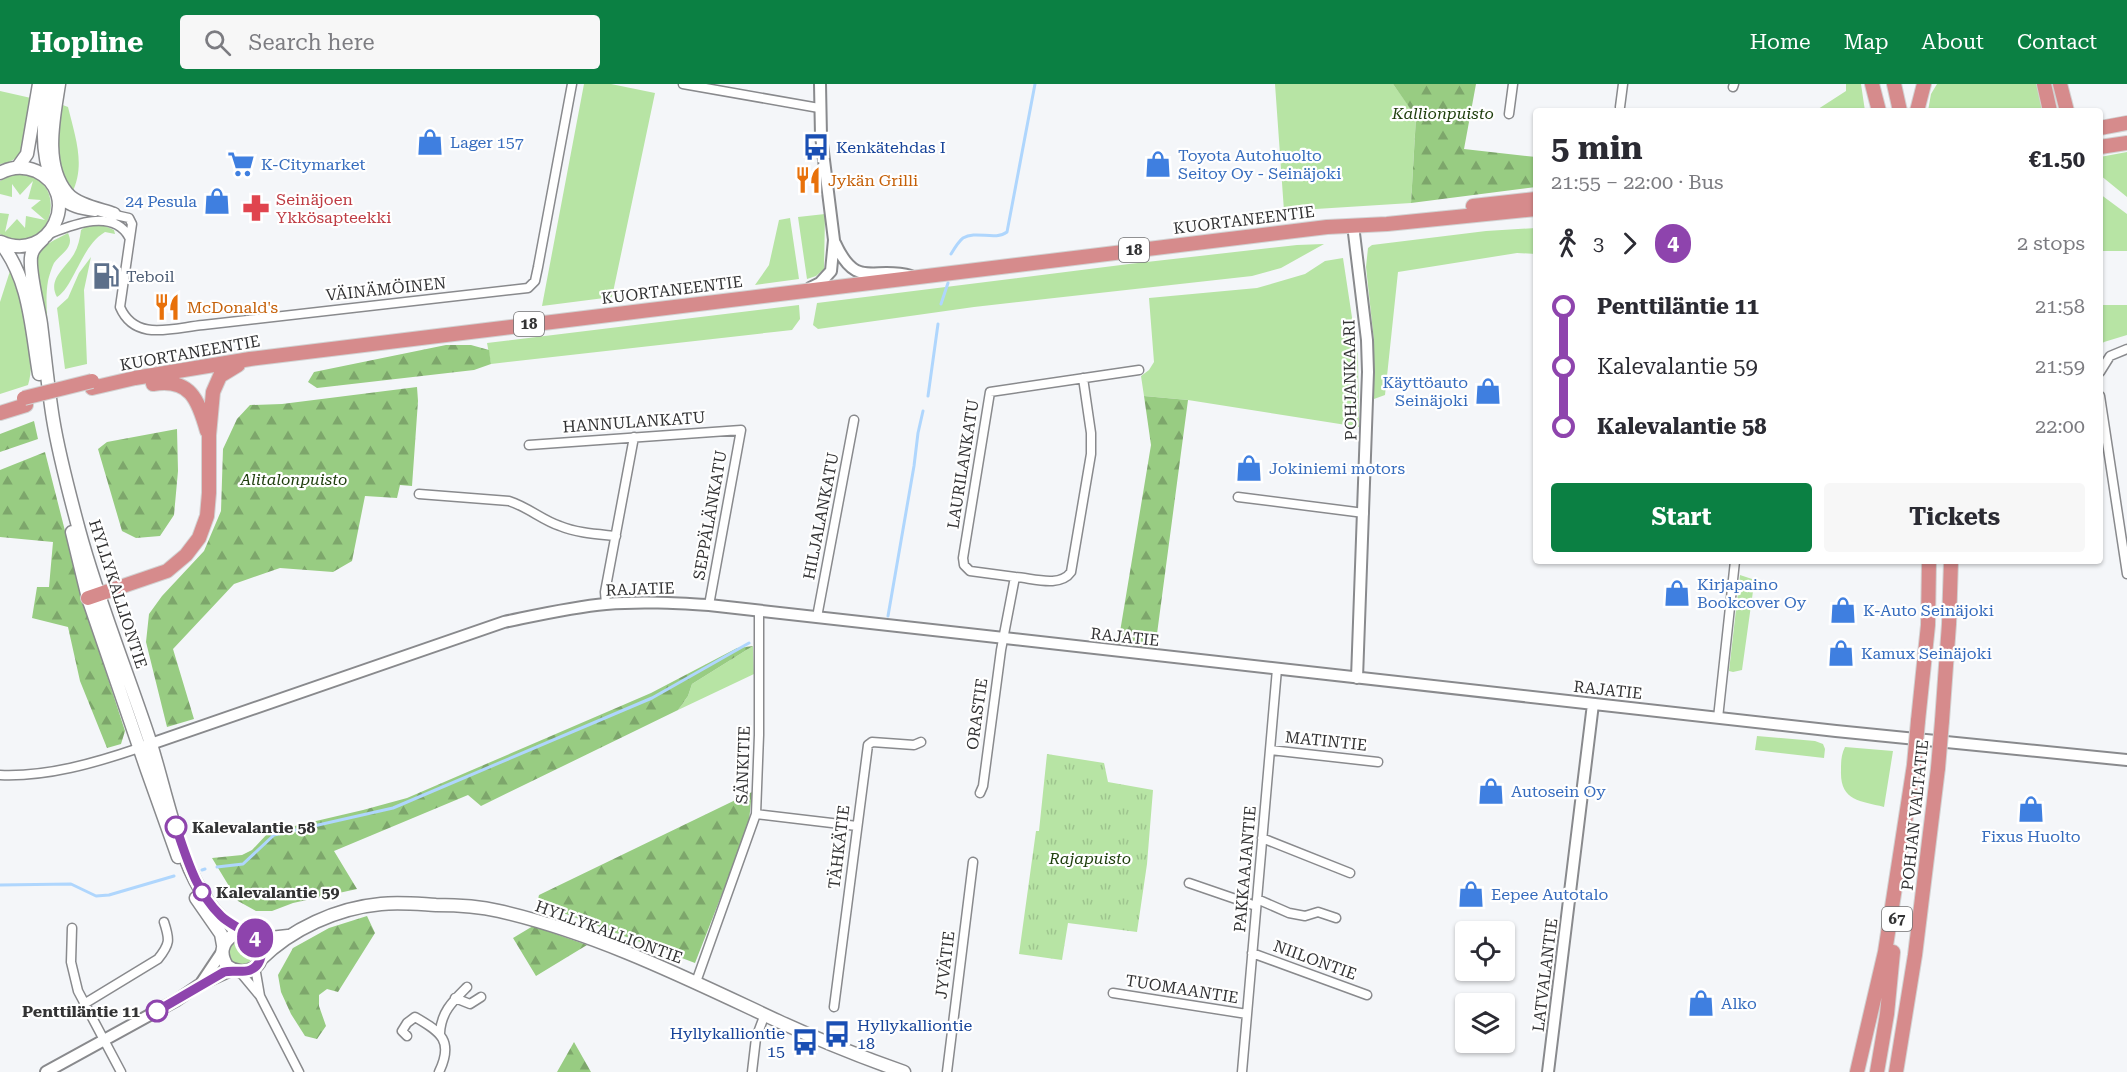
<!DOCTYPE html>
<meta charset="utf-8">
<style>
:root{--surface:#fff;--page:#f7f7f7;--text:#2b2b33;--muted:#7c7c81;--accent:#0b8043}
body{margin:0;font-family:"Roboto Serif",serif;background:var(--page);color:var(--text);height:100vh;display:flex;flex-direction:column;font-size:22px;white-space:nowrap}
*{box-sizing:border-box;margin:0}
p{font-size:20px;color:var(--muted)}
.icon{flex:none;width:33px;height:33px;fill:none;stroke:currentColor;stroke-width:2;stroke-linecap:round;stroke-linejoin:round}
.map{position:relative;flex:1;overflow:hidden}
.panel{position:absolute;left:1533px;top:24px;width:570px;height:456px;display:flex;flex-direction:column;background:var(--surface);border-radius:6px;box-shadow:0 2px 4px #0004}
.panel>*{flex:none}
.badge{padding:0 12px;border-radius:20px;font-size:21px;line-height:39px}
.tools{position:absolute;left:1455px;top:837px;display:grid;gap:12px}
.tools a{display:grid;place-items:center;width:60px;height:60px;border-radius:6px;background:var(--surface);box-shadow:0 2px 4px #0004;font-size:30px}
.map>.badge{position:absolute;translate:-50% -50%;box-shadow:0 0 0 3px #fff}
.legs{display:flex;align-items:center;gap:9px;height:66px;padding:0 18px;font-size:20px}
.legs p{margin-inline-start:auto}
.summary{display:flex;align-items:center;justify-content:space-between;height:102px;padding:0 18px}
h1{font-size:33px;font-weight:700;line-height:45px}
.cta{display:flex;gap:12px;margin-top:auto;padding:12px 18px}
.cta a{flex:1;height:69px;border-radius:6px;background:var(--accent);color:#fff;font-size:24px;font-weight:700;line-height:69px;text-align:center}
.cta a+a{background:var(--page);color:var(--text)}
ul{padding:0 18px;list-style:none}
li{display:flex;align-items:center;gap:21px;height:60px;font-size:22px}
li i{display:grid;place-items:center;width:9px;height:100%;margin:0 8px;background:currentColor}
li i::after{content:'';width:15px;height:15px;margin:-8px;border:4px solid;border-radius:50%;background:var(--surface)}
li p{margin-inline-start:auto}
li:first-child i{background:linear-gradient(#0000 50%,currentColor 0)}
li:last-child i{background:linear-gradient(currentColor 50%,#0000 0)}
header{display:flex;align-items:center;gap:36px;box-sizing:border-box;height:84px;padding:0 30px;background:var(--accent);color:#fff}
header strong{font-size:28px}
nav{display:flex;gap:33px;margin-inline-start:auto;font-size:21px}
.search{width:420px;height:54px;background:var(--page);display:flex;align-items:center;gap:15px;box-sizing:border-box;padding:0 21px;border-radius:6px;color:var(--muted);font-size:22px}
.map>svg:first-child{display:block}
</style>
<header>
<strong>Hopline</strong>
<div class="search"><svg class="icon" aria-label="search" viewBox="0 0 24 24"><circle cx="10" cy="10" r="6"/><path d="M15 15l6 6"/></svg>Search here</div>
<nav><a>Home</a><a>Map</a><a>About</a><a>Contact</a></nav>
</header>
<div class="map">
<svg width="2127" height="988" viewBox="0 0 2127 988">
<defs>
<pattern id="forest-firs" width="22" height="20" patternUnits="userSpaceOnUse" patternTransform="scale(1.5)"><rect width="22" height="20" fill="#98cc82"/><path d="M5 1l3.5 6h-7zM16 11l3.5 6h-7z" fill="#7da66b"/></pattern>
<pattern id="park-tufts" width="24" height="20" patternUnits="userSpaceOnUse" patternTransform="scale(1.5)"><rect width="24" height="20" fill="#b7e4a4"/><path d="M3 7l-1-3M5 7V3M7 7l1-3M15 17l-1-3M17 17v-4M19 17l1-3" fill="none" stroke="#9ec48e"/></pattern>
</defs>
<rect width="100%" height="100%" fill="#f4f6f9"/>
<path fill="#b7e4a4" d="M584 0H611L655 9 612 213 542 222Z
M1275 0H1393L1416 32 1411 119 1284 127Z
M1846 0H1861L1865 27H1815L1846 7Z
M1937 0H2038L2044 22 2042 27H1928L1931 10Z
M0 7 31 14C28 38 31 78 0 80Z
M60 20 68 23C75 52 86 81 72 109 54 73 57 59 60 20Z
M2127 68V113L2100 91V73Z
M12 91C76 84 53 182 0 150V129L9 130 5 148 17 135 25 144 26 132 45 136 31 124 41 116 28 115 33 97 20 111 12 100V113L0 110V97Z
M2100 110 2127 130V167H2100Z
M825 130 824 185 816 192 807 195 798 133Z
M790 134 799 195 755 201 769 181 779 136Z
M103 141 114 146 115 150 105 148C81 162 74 203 57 213 47 195 66 184 74 170 78 163 80 154 81 146L87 142Z
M1536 144V170L1517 169 1398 188 1385 311 1374 315V257L1366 183 1368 164 1372 161 1486 147Z
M68 149C75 164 62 168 54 179 52 183 49 192 48 197 43 225 52 269 55 298L53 300 36 182C37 161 52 158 68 149Z
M1324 160 1281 184 1252 192 974 223 818 245 813 241 817 219 1129 180 1297 161Z
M91 173 84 206 87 280 65 285 57 224 68 214 79 189Z
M1343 174 1358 273 1359 343 1188 316 1144 312 1141 292 1149 286 1154 278 1149 214 1257 204 1305 190 1325 177Z
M10 187C21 217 38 270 28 301L0 310V218Z
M799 221 800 235 792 246 774 248 491 280 487 259Z
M2100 221H2127V251L2104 258 2100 261Z
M1740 491 1752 495 1754 500 1742 586 1733 588 1729 587Z
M753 562 754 590 678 626 688 612 692 600Z
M1757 652 1815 657 1823 660 1825 665 1824 674 1755 666Z
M1845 663 1893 667 1884 723C1860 717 1840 717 1841 687 1841 678 1841 671 1845 663Z
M229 869a12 12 0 1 1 24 0a12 12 0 1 1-24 0Z"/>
<path fill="url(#forest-firs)" d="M1393 0H1476L1464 65 1536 73V103L1411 119 1416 33Z
M446 261H471L489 266 491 280 474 286 317 304 308 298 314 288Z
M417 303 418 317 412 402 400 401 397 414 365 412 352 477 333 488 280 484 234 500 173 565 194 635 167 643 146 558 149 530 162 512 204 467 221 427 223 365 237 335 250 321 282 320Z
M1144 312 1188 316 1155 565 1118 560 1151 361Z
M34 337 38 355 0 368V350Z
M177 345 178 387 174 431 160 452 136 454 122 447 98 365 107 358Z
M45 368 82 514 125 647 121 660 107 664 80 597 68 543 32 534 37 503H49L53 458 0 453V386Z
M753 562 692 600 688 612 678 626 481 722 468 711 334 767 357 805 293 819 272 827H256L238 817 212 774 242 771 252 766 269 748 363 726 407 714 651 609 737 564Z
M752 708 749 737 740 764 695 879 537 819 539 811Z
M367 832 375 849 338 908 327 905 319 911V922L326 942 317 955 305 952 291 930 281 908 278 891 293 864 329 844Z
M533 842 587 861 536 892 513 854Z
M574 958 591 988H557Z"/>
<path fill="url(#park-tufts)" d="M1047 670 1104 679 1108 698 1153 706 1147 780 1137 848 1068 839 1062 876 1019 870 1036 747H1039Z"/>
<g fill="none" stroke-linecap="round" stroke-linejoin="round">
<path stroke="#afd6fd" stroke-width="3" d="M951 170C954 165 959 157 963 154 976 146 995 157 1007 148L1035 0
M941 220 948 199
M928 312 938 240
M888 532 914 382 918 349 923 327
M217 783 243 780 274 751 393 724 652 614 749 559
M202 786 205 785
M0 801 71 800 96 812 109 811 174 792"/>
<defs>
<path id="minor" d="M683 0 819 24
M1733 3 1734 0
M1620 23 1623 0
M1509 30 1513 0
M58 114C70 124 80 126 95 128
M111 130 129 134 132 140 120 223C135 258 172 244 203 241L528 204 535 197 538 183 572 0
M49 150C72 141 113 124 129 153
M2100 288 2110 272 2127 265
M2100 312 2127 490
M529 361 741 346 709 521
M419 410 509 417C528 423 542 436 560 442 577 449 597 450 616 452
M1238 413 1364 429
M1015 493 970 487 964 481 963 474 990 308 1139 286
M606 520 605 508 634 353
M817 533 854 336
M1718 634 1735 477
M1270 666 1378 678
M0 691C47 693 95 679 139 664
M980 709 983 702 1001 566 1015 493C1032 494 1060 504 1071 488L1091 370V349L1083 294
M756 730 857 742
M1262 754 1350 789
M1189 799 1256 822
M1257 815 1289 829 1305 832 1318 828 1336 834
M72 844 71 878 78 907 121 988
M1252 869 1367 911
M255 883 260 912 299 988
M240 888 260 912
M696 898 756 730 759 651V526
M1113 909 1247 930
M455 914 470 920 481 913
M84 920 158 875C170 860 170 856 164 838
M834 923 868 661 872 658 914 661 921 658
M440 949C441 928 453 917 467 903
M407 952 402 947 407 939 415 933C441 948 454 957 439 988
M752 988 756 954 765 930
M947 988 973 778
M1242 988 1277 585"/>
<path id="tertiary" d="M1353 141 1367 256 1368 288 1357 594
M835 159C857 207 873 181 911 192
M810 204 820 199 831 187 834 156 821 52 820 0
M145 662 504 538C538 531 572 523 606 520 641 517 675 519 709 521L1836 647 2127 676
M200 901 222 868
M46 988 177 916 199 901 232 886
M1548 988 1593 620"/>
<path id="secondary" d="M49 0C43 34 40 67 53 100
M59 0C54 33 43 80 67 109 77 121 100 125 114 130
M17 84 27 70 39 0
M0 89C11 83 24 82 36 87 83 109 51 180 1 158
M43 155C39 159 34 163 32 169 27 181 39 225 41 240 45 272 48 304 53 335 59 372 69 409 79 446 98 517 127 587 150 657 165 704 176 765 201 807 209 820 219 833 231 842 241 848 255 850 260 862 268 884 243 894 227 882 219 869 222 859 233 851L247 850
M0 158C30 196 31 243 39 290
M72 448 88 514 147 686 178 773
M196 814 221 850 223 861
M254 854 261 855 288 852
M260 876C291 845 337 824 381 820 399 818 418 820 436 821 457 821 478 822 499 827 596 849 688 895 778 937 819 956 861 973 904 988"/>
<path id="trunk" d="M1872 0 1879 27
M1894 0 1900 27
M2044 0 2050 27
M2060 0 2067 27
M1917 27 1924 0
M2100 44 2127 39
M2100 63 2127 59
M1473 122 1536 115
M153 300C190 294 198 315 207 347
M92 304 135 294 250 275 1327 143 1387 140 1536 125
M0 329 26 321
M88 514 167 487 186 471 199 454 207 432 209 409V351L213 308 220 292 238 281
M1918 637 1928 541 1929 477
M1942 637 1949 540 1951 477
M1857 988 1885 868 1914 681
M1877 988 1887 930 1893 868
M1896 988 1915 871 1938 684"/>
</defs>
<use href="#minor" stroke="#898a8d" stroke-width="11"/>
<use href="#tertiary" stroke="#898a8d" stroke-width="14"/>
<use href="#secondary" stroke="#898a8d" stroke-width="15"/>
<use href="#trunk" stroke="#d2d2d2" stroke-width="16"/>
<use href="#minor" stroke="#fff" stroke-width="8"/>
<use href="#tertiary" stroke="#fff" stroke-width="10"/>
<use href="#secondary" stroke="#fff" stroke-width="12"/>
<use href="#trunk" stroke="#d68b8c" stroke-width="14"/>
<defs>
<path id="trunk-bridge" d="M24 314 92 297
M1914 681 1918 637
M1938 684 1942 637"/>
</defs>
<use href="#trunk-bridge" stroke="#d2d2d2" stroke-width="16" stroke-linecap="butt"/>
<use href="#trunk-bridge" stroke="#d68b8c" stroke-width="14"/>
</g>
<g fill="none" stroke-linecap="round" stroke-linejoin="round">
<defs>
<path id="line-1" d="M157 927 224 888C236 885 253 893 260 876 269 854 234 845 221 832 196 808 187 775 176 743"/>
</defs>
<use href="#line-1" stroke="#fff" stroke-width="14"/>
<use href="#line-1" stroke="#8e44ad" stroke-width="9"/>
</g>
<defs>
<symbol id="shop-bare" viewBox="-9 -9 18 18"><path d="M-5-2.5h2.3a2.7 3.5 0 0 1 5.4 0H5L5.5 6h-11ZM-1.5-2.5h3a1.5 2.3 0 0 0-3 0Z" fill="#3f7fe0" stroke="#fff" stroke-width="2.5" paint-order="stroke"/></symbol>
<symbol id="bus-bare" viewBox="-9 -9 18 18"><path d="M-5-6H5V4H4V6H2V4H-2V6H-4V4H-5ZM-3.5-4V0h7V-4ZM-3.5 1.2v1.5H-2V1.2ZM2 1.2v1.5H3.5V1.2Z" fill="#1a4fb4" stroke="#fff" stroke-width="2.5" paint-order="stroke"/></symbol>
<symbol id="supermarket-bare" viewBox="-9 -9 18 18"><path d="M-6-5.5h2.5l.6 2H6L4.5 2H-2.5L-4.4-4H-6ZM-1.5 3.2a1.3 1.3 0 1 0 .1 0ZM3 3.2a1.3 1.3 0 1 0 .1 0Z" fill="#3f7fe0" stroke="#fff" stroke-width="2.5" paint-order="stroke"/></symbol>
<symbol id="restaurant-bare" viewBox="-9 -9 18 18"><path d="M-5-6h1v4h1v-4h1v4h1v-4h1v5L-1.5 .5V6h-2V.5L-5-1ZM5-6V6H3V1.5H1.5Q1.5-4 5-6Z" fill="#e8710a" stroke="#fff" stroke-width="2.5" paint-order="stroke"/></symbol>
<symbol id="pharmacy-bare" viewBox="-9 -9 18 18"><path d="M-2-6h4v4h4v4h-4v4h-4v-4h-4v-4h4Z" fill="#e0444e" stroke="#fff" stroke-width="2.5" paint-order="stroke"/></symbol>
<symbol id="fuel-bare" viewBox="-9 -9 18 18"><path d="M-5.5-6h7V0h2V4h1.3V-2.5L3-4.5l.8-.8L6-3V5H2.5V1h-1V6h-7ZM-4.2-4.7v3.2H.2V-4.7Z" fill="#5c6f8a" stroke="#fff" stroke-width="2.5" paint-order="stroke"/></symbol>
</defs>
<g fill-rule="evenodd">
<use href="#shop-bare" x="411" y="39" width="38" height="38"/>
<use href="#bus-bare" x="797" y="44" width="38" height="38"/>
<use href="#supermarket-bare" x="222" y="61" width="38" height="38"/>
<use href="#shop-bare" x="1139" y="61" width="38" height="38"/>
<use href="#restaurant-bare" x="789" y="77" width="38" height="38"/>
<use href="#shop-bare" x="198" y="98" width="38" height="38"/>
<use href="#pharmacy-bare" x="237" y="105" width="38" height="38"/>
<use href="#fuel-bare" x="87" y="173" width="38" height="38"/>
<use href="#restaurant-bare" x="148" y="204" width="38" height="38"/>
<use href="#shop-bare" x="1469" y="288" width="38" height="38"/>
<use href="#shop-bare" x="1230" y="365" width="38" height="38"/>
<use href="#shop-bare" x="1658" y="490" width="38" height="38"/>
<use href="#shop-bare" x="1824" y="507" width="38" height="38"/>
<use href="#shop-bare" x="1822" y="550" width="38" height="38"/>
<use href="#shop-bare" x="1472" y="688" width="38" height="38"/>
<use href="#shop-bare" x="2012" y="706" width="38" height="38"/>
<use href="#shop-bare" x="1452" y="791" width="38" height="38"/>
<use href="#shop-bare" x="1682" y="900" width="38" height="38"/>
<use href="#bus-bare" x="818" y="931" width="38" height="38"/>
<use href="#bus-bare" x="786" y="939" width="38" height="38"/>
</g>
<g fill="#fff" stroke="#8e44ad" stroke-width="3">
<circle cx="176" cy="743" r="10"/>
<circle cx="202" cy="808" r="8"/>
<circle cx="157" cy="927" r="10"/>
</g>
<g text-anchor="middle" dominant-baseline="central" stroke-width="4.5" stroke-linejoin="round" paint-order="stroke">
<g fill="#fff" stroke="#707071" stroke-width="1.5">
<rect x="1119" y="154" width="30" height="24" rx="4.5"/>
<rect x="514" y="228" width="30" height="24" rx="4.5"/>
<rect x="1882" y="823" width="30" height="24" rx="4.5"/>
</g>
<g font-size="15" font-weight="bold" fill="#333334">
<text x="1134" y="166">18</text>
<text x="529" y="240">18</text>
<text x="1897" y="835">67</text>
</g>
<g font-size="16" font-style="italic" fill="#1e3e0c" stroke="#fff">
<text x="1443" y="29">Kallionpuisto</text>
<text x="294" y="395">Alitalonpuisto</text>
<text x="1090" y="774">Rajapuisto</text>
</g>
<g font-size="16" fill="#366cbe" stroke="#fff" text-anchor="start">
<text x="450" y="58">Lager 157</text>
<text x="1178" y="71">Toyota Autohuolto<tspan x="1178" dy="18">Seitoy Oy - Seinäjoki</tspan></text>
<text x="261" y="80">K-Citymarket</text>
<text x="197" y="117" text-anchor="end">24 Pesula</text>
<text x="1468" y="298" text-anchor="end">Käyttöauto<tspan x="1468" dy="18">Seinäjoki</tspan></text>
<text x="1269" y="384">Jokiniemi motors</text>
<text x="1697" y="500">Kirjapaino<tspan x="1697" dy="18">Bookcover Oy</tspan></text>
<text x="1863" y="526">K-Auto Seinäjoki</text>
<text x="1861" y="569">Kamux Seinäjoki</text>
<text x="1511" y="707">Autosein Oy</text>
<text x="2031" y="752" text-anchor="middle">Fixus Huolto</text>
<text x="1491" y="810">Eepee Autotalo</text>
<text x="1721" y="919">Alko</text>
</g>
<g font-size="16" fill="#164399" stroke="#fff" text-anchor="start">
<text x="836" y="63">Kenkätehdas I</text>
<text x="857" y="941">Hyllykalliontie<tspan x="857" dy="18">18</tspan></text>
<text x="785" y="949" text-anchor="end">Hyllykalliontie<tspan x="785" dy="18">15</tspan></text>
</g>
<g font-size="16" fill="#c56008" stroke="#fff" text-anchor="start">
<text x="828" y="96">Jykän Grilli</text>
<text x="187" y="223">McDonald's</text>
</g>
<g font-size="16" fill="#be3a42" stroke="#fff" text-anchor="start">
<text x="276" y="115">Seinäjoen<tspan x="276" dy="18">Ykkösapteekki</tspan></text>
</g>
<g font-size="16" fill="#333334" stroke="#fff">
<text transform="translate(1244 136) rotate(-7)">KUORTANEENTIE</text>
<text transform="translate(386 205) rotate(-6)">VÄINÄMÖINEN</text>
<text transform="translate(672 206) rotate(-7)">KUORTANEENTIE</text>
<text transform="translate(190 269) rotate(-10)">KUORTANEENTIE</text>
<text transform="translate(1350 296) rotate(-91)">POHJANKAARI</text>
<text transform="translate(634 338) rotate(-4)">HANNULANKATU</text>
<text transform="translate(963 380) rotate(-81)">LAURILANKATU</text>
<text transform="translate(710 431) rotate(-80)">SEPPÄLÄNKATU</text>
<text transform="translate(821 432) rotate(-79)">HILJALANKATU</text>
<text transform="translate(640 505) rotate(-2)">RAJATIE</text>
<text transform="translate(118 510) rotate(72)">HYLLYKALLIONTIE</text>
<text transform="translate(1125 553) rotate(6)">RAJATIE</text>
<text transform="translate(1608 606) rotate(6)">RAJATIE</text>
<text transform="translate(977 630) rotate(-82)">ORASTIE</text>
<text transform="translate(1326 657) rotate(6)">MATINTIE</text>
<text transform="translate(743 681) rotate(-88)">SÄNKITIE</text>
<text transform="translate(1915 731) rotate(-84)">POHJAN VALTATIE</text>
<text transform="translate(839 763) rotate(-83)">TÄHKÄTIE</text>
<text transform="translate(1245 785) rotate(-85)">PAKKAAJANTIE</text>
<text transform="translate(609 848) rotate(20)">HYLLYKALLIONTIE</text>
<text transform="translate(1315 876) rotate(20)">NIILONTIE</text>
<text transform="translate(945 881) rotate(-83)">JYVÄTIE</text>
<text transform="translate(1545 891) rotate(-83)">LATVALANTIE</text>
<text transform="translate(1182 905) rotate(9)">TUOMAANTIE</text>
</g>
<g font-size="16" fill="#4e5e75" stroke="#fff" text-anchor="start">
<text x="126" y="192">Teboil</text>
</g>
<g font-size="16" font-weight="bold" fill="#333334" stroke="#fff" text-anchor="start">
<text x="192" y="743">Kalevalantie 58</text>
<text x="216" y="808">Kalevalantie 59</text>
<text x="140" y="927" text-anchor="end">Penttiläntie 11</text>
</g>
</g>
</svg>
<div class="tools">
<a><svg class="icon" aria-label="locate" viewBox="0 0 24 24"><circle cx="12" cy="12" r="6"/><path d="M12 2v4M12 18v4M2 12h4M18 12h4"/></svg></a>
<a><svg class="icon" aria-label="layers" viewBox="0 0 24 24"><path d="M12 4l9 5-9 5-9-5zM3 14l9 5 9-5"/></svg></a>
</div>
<b class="badge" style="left:255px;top:854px;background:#8e44ad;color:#fff">4</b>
<section class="panel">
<div class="summary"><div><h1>5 min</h1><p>21:55 – 22:00 · Bus</p></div><b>€1.50</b></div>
<div class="legs"><svg class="icon" aria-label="walk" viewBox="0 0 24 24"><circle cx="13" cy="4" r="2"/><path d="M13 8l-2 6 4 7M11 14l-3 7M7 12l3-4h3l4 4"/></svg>3<svg class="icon" aria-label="forward" viewBox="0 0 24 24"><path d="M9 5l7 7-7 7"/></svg><b class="badge" style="background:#8e44ad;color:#fff">4</b><p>2 stops</p></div>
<ul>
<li><i style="color:#8e44ad"></i><b>Penttiläntie 11</b><p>21:58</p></li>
<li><i style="color:#8e44ad"></i><span>Kalevalantie 59</span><p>21:59</p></li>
<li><i style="color:#8e44ad"></i><b>Kalevalantie 58</b><p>22:00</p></li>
</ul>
<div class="cta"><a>Start</a><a>Tickets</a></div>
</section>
</div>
